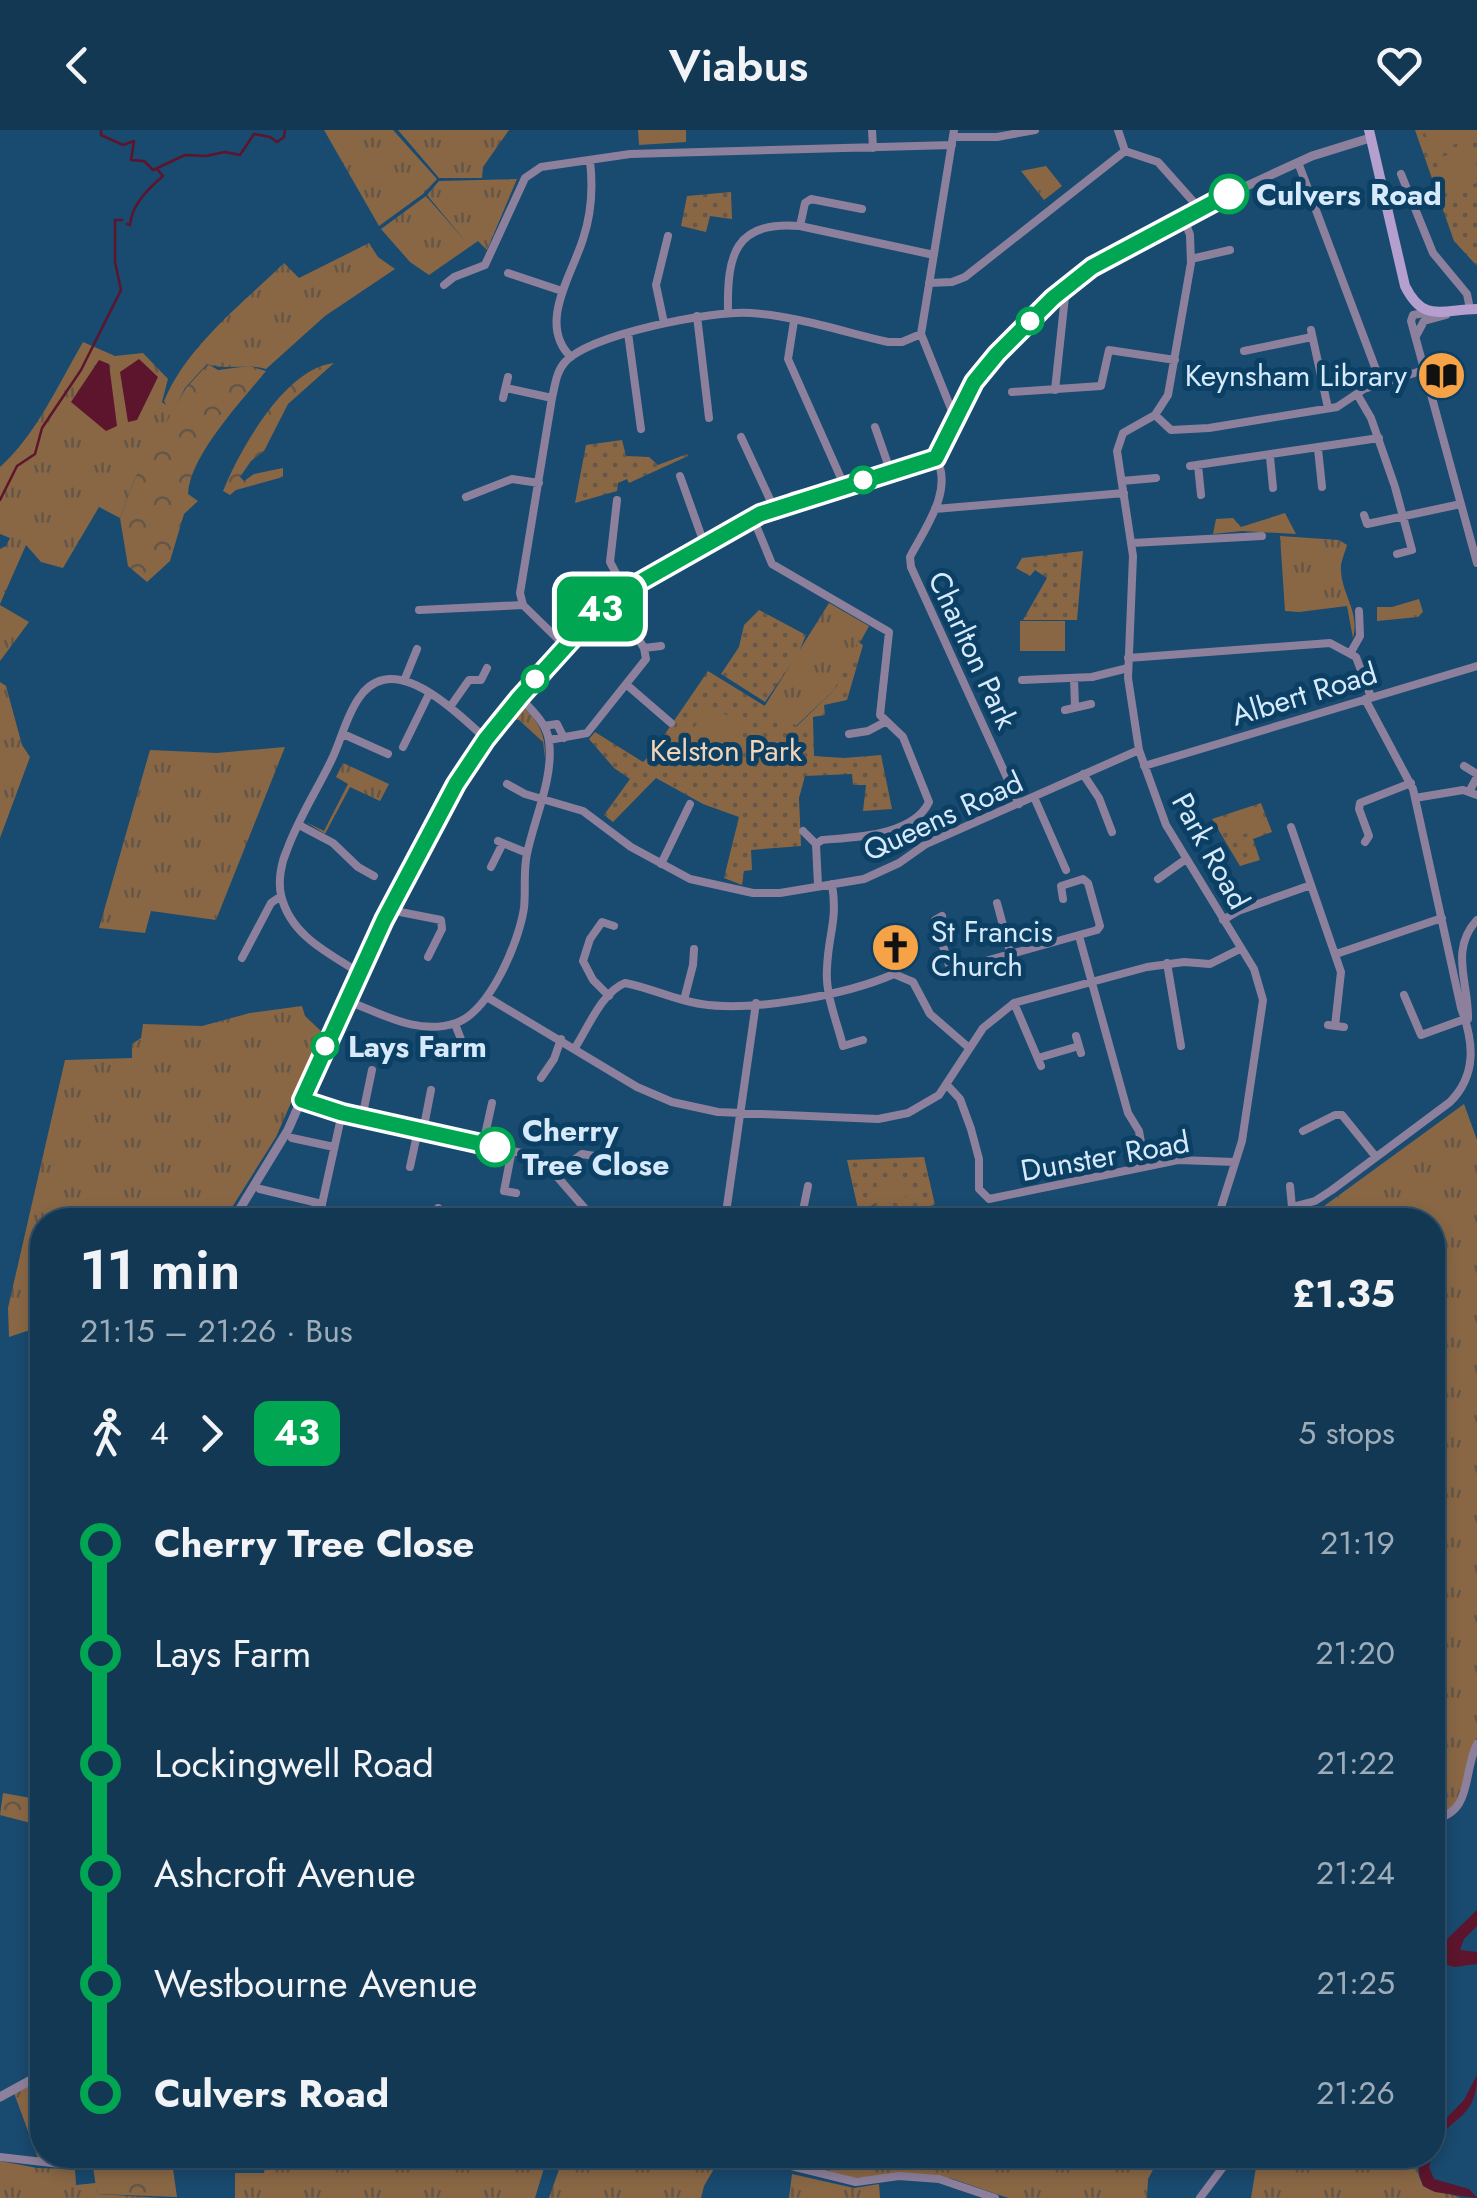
<!DOCTYPE html>
<meta charset="utf-8">
<style>
:root{--surface:#133853;--page:#20435d;--text:#f1f3f6;--muted:#9dacb8;--line:#32526a}
body{margin:0;font-family:Jost,sans-serif;background:var(--page);color:var(--text);height:100vh;display:flex;flex-direction:column;font-size:38px;white-space:nowrap}
*{box-sizing:border-box;margin:0}
p{font-size:32px;color:var(--muted)}
.icon{flex:none;width:55px;height:55px;fill:none;stroke:currentColor;stroke-width:2;stroke-linecap:round;stroke-linejoin:round}
.map{position:relative;flex:1;overflow:hidden}
.drawer{position:absolute;left:30px;top:1078px;width:1415px;height:960px;display:flex;flex-direction:column;background:var(--surface);border-radius:40px;box-shadow:0 5px 15px #0003,0 0 0 2px var(--line)}
.drawer>*{flex:none}
.badge{padding:0 20px;border-radius:15px;font-size:35px;line-height:65px}
.map>.badge{position:absolute;translate:-50% -50%;box-shadow:0 0 0 5px #fff}
.legs{display:flex;align-items:center;gap:15px;height:110px;padding:0 50px;font-size:32px}
.legs p{margin-inline-start:auto}
.head{display:flex;align-items:center;justify-content:space-between;height:170px;padding:0 50px}
h1{font-size:55px;font-weight:600;line-height:75px}
ul{padding:0 50px;list-style:none}
li{display:flex;align-items:center;gap:35px;height:110px;font-size:38px}
li i{display:grid;place-items:center;width:15px;height:100%;margin:0 12px;background:currentColor}
li i::after{content:'';width:25px;height:25px;margin:-12px;border:8px solid;border-radius:50%;background:var(--surface)}
li p{margin-inline-start:auto}
li:first-child i{background:linear-gradient(#0000 50%,currentColor 0)}
li:last-child i{background:linear-gradient(currentColor 50%,#0000 0)}
header{display:flex;justify-content:space-between;align-items:center;height:130px;padding:0 50px;background:var(--surface);font-size:45px;font-weight:600}
.map>svg:first-child{display:block}
</style>
<header><svg class="icon" aria-label="back" viewBox="0 0 24 24"><path d="M15 5l-7 7 7 7"/></svg>Viabus<svg class="icon" aria-label="heart" viewBox="0 0 24 24"><path d="M12 20l-8-8c-3-5 5-10 8-4 3-6 11-1 8 4z"/></svg></header>
<div class="map">
<svg width="1477" height="2068" viewBox="0 0 1477 2068">
<defs>
<pattern id="grass-tufts" width="24" height="20" patternUnits="userSpaceOnUse" patternTransform="scale(2.5)"><rect width="24" height="20" fill="#896745"/><path d="M3 7l-1-3M5 7V3M7 7l1-3M15 17l-1-3M17 17v-4M19 17l1-3" fill="none" stroke="#645648"/></pattern>
<pattern id="forest-crowns" width="20" height="18" patternUnits="userSpaceOnUse" patternTransform="scale(2.5)"><rect width="20" height="18" fill="#896745"/><path d="M2 6a3 3 0 1 1 6 0M12 15a3 3 0 1 1 6 0" fill="none" stroke="#645648"/></pattern>
<pattern id="park-dots" width="8" height="8" patternUnits="userSpaceOnUse" patternTransform="scale(2.5)"><rect width="8" height="8" fill="#896745"/><path d="M2 2h.1M6 6h.1" fill="none" stroke="#645648" stroke-width="1.8" stroke-linecap="round"/></pattern>
</defs>
<rect width="100%" height="100%" fill="#194a6f"/>
<path fill="url(#grass-tufts)" d="M324 0H393L437 49 423 64 379 96Z
M398 0H509L483 37 482 48H439Z
M1046 36 1062 56 1044 70 1021 41Z
M517 49 487 120 478 111 429 145 410 132 381 99 426 66 467 113 427 65 439 51Z
M369 113 378 127 395 139 325 186 266 239C246 233 227 241 207 234L185 258 164 301 135 348 120 388 99 377 63 438 41 432 26 415 0 474V419L6 416 10 408 0 404V337C36 305 58 255 83 212L115 226 143 223 168 249 162 272 166 275 164 271C187 216 242 174 284 133L299 148Z
M1285 383 1296 404 1242 401 1213 404 1216 389 1233 388 1241 397Z
M1280 406 1339 410 1347 415C1345 423 1340 432 1341 441 1342 465 1360 482 1353 508L1347 476 1299 482 1285 481Z
M1419 469 1423 482 1418 487 1377 491V477H1392Z
M829 473 869 496 834 560 796 596 764 577Z
M0 475 29 492 0 531Z
M0 552 6 556 22 615 30 627 0 708Z
M523 577C539 591 546 606 545 628L543 612 519 590H512L481 628 428 722 422 726C440 694 490 586 523 577Z
M285 617 216 790 151 781 145 803 99 798 150 620 217 623Z
M343 633 389 654 380 671 350 657 325 704 306 692 324 701 348 654 336 647Z
M302 876 305 886 322 902 276 1007 224 1090H42V1196L9 1207 8 1178 65 930 132 928V914L141 908 143 894 202 896 250 883Z
M1464 974 1477 1010V1608C1461 1635 1471 1678 1433 1687L1432 1090H1305Z
M42 1949V2025H101L80 2032 39 2031 14 1963Z
M267 2025H408L415 2037 421 2025C452 2025 523 2016 544 2038L535 2068H235V2043H264Z
M564 2025H722L704 2056 701 2068H549Z
M767 2025H1161L1148 2049 1147 2068H1008L953 2049 922 2044 853 2048Z
M1258 2025H1366L1411 2034 1417 2036C1421 2068 1437 2058 1461 2068H1251Z
M0 2031 37 2038 75 2039 76 2055 96 2053 97 2064 162 2068H0Z
M792 2044 854 2058 879 2054 880 2068H789Z"/>
<path fill="url(#forest-crowns)" d="M334 233 288 274 264 321 251 331 240 347 244 351 254 344 283 338V347L236 360 230 365 223 361C239 321 285 238 334 233Z
M208 234 218 240 249 236 266 241C242 271 190 325 188 364L198 371 184 384 170 431 147 452 128 436 120 388 135 348 186 258Z
M3 1663 42 1670V1696L0 1685Z
M115 2025H171L177 2067 97 2064 93 2037 88 2036Z"/>
<path fill="url(#park-dots)" d="M1415 0H1477V136L1454 111Z
M731 62 732 89 710 86 706 102 681 96 687 66Z
M622 310 626 326 649 327 658 335 687 324 688 326 629 353 627 349 618 353 617 361 575 373 586 315Z
M1083 421 1077 490H1023L1047 448 1035 440 1030 446 1016 438 1022 428Z
M759 480 806 505 798 524 765 572 721 544 739 517 744 495Z
M858 512 863 515 847 570 824 575 825 585 813 587 814 626 844 628 881 625 892 679 863 681 866 655H853L852 644 805 646 799 668 801 716 751 720 752 740 744 741 742 755 724 748 739 687 703 674 656 648 613 692 604 685 630 649 614 638 589 609 595 602 643 632 652 623 708 541 797 596 834 560Z
M1261 673 1272 702 1253 709 1260 730 1240 736 1212 689Z
M924 1027 935 1075 913 1079 915 1090H891L889 1083 878 1086 874 1075 858 1079 847 1030Z"/>
<path fill="#896745" d="M638 0H686V12L639 15Z
M1424 0H1477V7L1432 22Z
M1470 17 1477 36V53L1448 63 1436 29Z
M1020 491H1065V521H1020Z
M709 574 742 595 712 641 680 620Z
M1257 677 1264 697 1236 707 1229 687Z
M909 1047 911 1066 878 1069 876 1049Z"/>
<path fill="#5c152c" d="M139 229 158 247 137 290 128 292 120 242Z
M99 230 109 234 117 296 106 301 71 272Z
M1477 1780V1796L1464 1809 1460 1820 1477 1822V1834L1454 1837 1445 1834 1441 1824 1448 1808Z
M1477 1945C1477 1994 1445 1984 1433 2023V2002L1464 1970Z
M1420 2025H1432L1429 2037 1434 2049 1469 2059 1477 2068 1435 2062 1423 2056 1419 2044Z"/>
<g fill="none" stroke-linecap="round" stroke-linejoin="round">
<path stroke="#5c152c" stroke-width="2.5" d="M101 0V5L123 15 134 11 131 30 144 31 153 40 185 25 206 26 225 22 240 25 254 4 270 7 277 12 284 7 285 0
M127 94 130 95C132 74 148 59 163 46L157 39
M0 370 17 336 35 324 42 298 81 240 121 160 115 132V90H122"/>
<path stroke="#8d809d" stroke-width="8" d="M872 0 873 18
M954 0 921 204 954 286
M1118 0 1125 21 1158 32 1199 78
M953 7H997L1035 0
M1299 35 1381 253
M1401 44 1433 123 1467 164 1470 179
M1183 86 1190 105 1191 133 1168 265 1155 285 1123 303 1117 321 1133 426 1128 548 1139 620 1166 695 1254 839 1263 870 1242 1011 1217 1090
M800 96 805 73 811 69 862 79
M1191 129 1230 120
M508 143 562 161
M929 153 952 152 965 147 1125 21
M444 155 454 147 485 135 525 48 541 37 630 24 952 15
M728 182C727 126 734 90 800 96L934 125
M1430 182 1413 185 1411 191 1477 433
M697 186 709 288
M794 191 788 229 844 355
M664 193 656 155 668 106
M1311 200 1328 278
M628 203 641 299
M1416 206 1424 191 1446 185
M1244 221 1312 207
M571 227C537 194 572 145 583 109 591 85 593 56 590 31
M506 258 552 268
M1055 260 1066 157
M1012 262 1101 256 1109 220 1175 230
M1357 264 1371 288 1394 354
M503 268 508 247
M1155 285 1171 300 1209 298 1337 277 1364 259 1424 240
M875 297 891 343
M741 307 773 376
M1318 319 1322 357
M1270 327 1273 358
M936 328C954 360 925 398 910 427L911 437 1019 674
M1198 335 1201 365
M1190 336 1379 308
M680 346 705 416
M1122 351 1156 348
M1395 357 1412 420 1397 424
M466 367 512 349 539 353
M617 370 610 432 625 460
M935 379 1124 363
M1364 385 1367 394 1461 374
M753 388 772 434 889 502 880 585 903 607 929 672C913 706 855 707 822 710L816 714
M1132 413 1262 406
M419 480 523 475
M565 516 523 475 520 463 552 268C555 256 556 242 565 232 591 204 712 180 751 183 796 186 844 202 888 212H902L921 204
M644 518 661 516
M1351 522 1360 506 1359 481
M1128 528 1330 513 1356 527 1371 567
M1074 548 1075 577
M1022 550 1092 547 1128 538
M404 551 417 519
M627 555 671 593
M450 577 469 550H481L487 538
M1065 580 1091 574
M544 596 557 594 564 608
M343 604 388 624
M849 604 868 601 885 592
M549 610 587 603 646 529 644 518 613 469
M403 617 429 564
M1144 636 1477 536
M1464 636 1477 644
M1083 644 1099 668 1112 702
M507 654 525 664 583 681 631 717 690 749 753 763H780L864 749 899 733 926 714 1139 620
M1469 662 1477 647
M1034 667 1066 740
M1415 668 1463 660 1477 665
M299 695 333 713 358 737 374 746
M1291 697 1341 842 1335 896
M803 701 816 714 818 755
M498 711 527 723
M1365 712 1369 706 1359 679 1360 673 1411 653
M661 734 690 674
M491 737 503 713
M1158 749 1186 729
M832 754C838 792 828 804 827 839 825 864 837 892 843 916L863 910
M997 773 1011 825
M390 780 441 790 442 799 428 827
M942 786 935 790 949 835 957 839 1097 800 1100 796 1088 753 1083 749 1061 756 1063 769
M1223 790 1238 781 1311 755
M1079 806 1128 983 1139 1001 1145 1036
M1336 824 1442 788
M242 828 271 773 281 766
M1167 833 1181 916
M360 843C328 823 290 805 281 765 278 751 281 733 287 720 298 689 317 660 331 631 341 611 346 586 359 568 364 560 373 552 383 550 417 542 463 588 486 609
M1404 865 1421 905 1465 889
M609 866 593 850 583 831 590 809 602 792 614 796
M487 867 637 957 672 972 718 982 878 989 908 983 939 965 983 898 1014 873 1147 837 1184 832 1210 834 1240 819
M345 870C381 883 417 906 456 893 490 881 519 812 524 778 526 760 523 742 527 724 534 689 554 648 549 611 547 593 531 580 520 567
M684 870 693 835 694 819
M1014 873 1041 936
M1468 889C1469 853 1449 820 1477 790
M455 894 466 922
M1328 895 1344 897
M1076 906 1081 923
M575 918C587 899 603 861 625 853 651 858 675 870 701 874 753 882 846 865 894 844L913 852 930 884 968 917
M1038 928 1079 916
M541 948 554 929 561 909
M947 955 960 969 971 999 979 1029V1059L989 1069 1178 1030 1235 1032
M302 969 342 983 540 1027 587 1081 615 1090
M362 988 372 940
M423 1001 431 960
M1303 1001 1335 985H1342L1376 1027
M292 1008 334 1017
M483 1014 492 973
M512 1020 504 1061 516 1063
M410 1037 418 1000
M557 1043 582 1024 620 1030
M1290 1056 1292 1077
M260 1059 322 1074
M1292 1077 1315 1071 1332 1060 1450 972C1477 945 1474 912 1461 878L1413 659 1365 569
M237 1083 248 1090
M726 1086 744 1090
M327 1090 322 1085V1074L342 983
M435 1090 438 1078
M725 1090 756 873
M801 1090 808 1056
M1432 1690C1474 1682 1462 1644 1477 1614
M746 2025 856 2052 899 2046 939 2049 995 2068
M0 2027 69 2035 109 2025
M1200 2068 1232 2025"/>
<path stroke="#8d809d" stroke-width="9" d="M781 377 838 359
M233 1090 288 1000 345 870 452 661 486 609 520 567 595 483 625 460 793 366 891 343 936 328 954 286 985 237 1078 146 1199 78 1312 26 1370 8
M0 1967 42 1944"/>
<path stroke="#b49fce" stroke-width="10" d="M1369 0 1405 156C1424 194 1442 179 1477 179"/>
</g>
<g fill="none" stroke-linecap="round" stroke-linejoin="round">
<defs>
<path id="line-1" d="M495 1017 342 983 302 970 384 790 456 654 486 609 520 567 595 484 626 460 760 384 936 328 974 252 997 224 1053 168 1092 137 1229 64"/>
</defs>
<use href="#line-1" stroke="#fff" stroke-width="22"/>
<use href="#line-1" stroke="#00a651" stroke-width="15"/>
</g>
<defs>
<symbol id="library-disc" viewBox="-11 -11 22 22"><circle r="9.5" fill="#f5a346" stroke="#0c3f64"/><path d="M-6-4Q-3-5.5-.7-3.5V5Q-3 3-6 4ZM6-4Q3-5.5 .7-3.5V5Q3 3 6 4Z" fill="#111"/></symbol>
<symbol id="church-disc" viewBox="-11 -11 22 22"><circle r="9.5" fill="#f5a346" stroke="#0c3f64"/><path d="M-1.2-6h2.4v3.5h3.3v2.4h-3.3V6h-2.4V-.1h-3.3v-2.4h3.3Z" fill="#111"/></symbol>
</defs>
<g fill-rule="evenodd">
<use href="#library-disc" x="1414" y="218" width="55" height="55"/>
<use href="#church-disc" x="868" y="790" width="55" height="55"/>
</g>
<g fill="#fff" stroke="#00a651" stroke-width="5">
<circle cx="1229" cy="64" r="18"/>
<circle cx="1030" cy="191" r="12"/>
<circle cx="863" cy="350" r="12"/>
<circle cx="535" cy="549" r="12"/>
<circle cx="325" cy="916" r="12"/>
<circle cx="495" cy="1017" r="18"/>
</g>
<g text-anchor="middle" dominant-baseline="central" stroke-width="10" stroke-linejoin="round" paint-order="stroke">
<g font-size="30" font-weight="bold" fill="#d6eafc" stroke="#0c3f64" text-anchor="start">
<text x="1256" y="64">Culvers Road</text>
<text x="348" y="916">Lays Farm</text>
<text x="522" y="1000">Cherry<tspan x="522" dy="34">Tree Close</tspan></text>
</g>
<g font-size="30" fill="#d6eafc" stroke="#0c3f64" text-anchor="end">
<text x="1407" y="245">Keynsham Library</text>
<text x="931" y="801" text-anchor="start">St Francis<tspan x="931" dy="34">Church</tspan></text>
</g>
<g font-size="30" fill="#d6eafc" stroke="#0c3f64">
<text transform="translate(973 520) rotate(65)">Charlton Park</text>
<text transform="translate(1304 564) rotate(-17)">Albert Road</text>
<text transform="translate(943 686) rotate(-25)">Queens Road</text>
<text transform="translate(1211 721) rotate(61)">Park Road</text>
<text transform="translate(1105 1026) rotate(-10)">Dunster Road</text>
</g>
<g font-size="30" fill="#f3d4b6" stroke="#0c3f64">
<text x="726" y="620">Kelston Park</text>
</g>
</g>
</svg>
<b class="badge" style="left:600px;top:479px;background:#00a651;color:#fff">43</b>
<section class="drawer">
<div class="head"><div><h1>11 min</h1><p>21:15 – 21:26 · Bus</p></div><b>£1.35</b></div>
<div class="legs"><svg class="icon" aria-label="walk" viewBox="0 0 24 24"><circle cx="13" cy="4" r="2"/><path d="M13 8l-2 6 4 7M11 14l-3 7M7 12l3-4h3l4 4"/></svg>4<svg class="icon" aria-label="forward" viewBox="0 0 24 24"><path d="M9 5l7 7-7 7"/></svg><b class="badge" style="background:#00a651;color:#fff">43</b><p>5 stops</p></div>
<ul>
<li><i style="color:#00a651"></i><b>Cherry Tree Close</b><p>21:19</p></li>
<li><i style="color:#00a651"></i><span>Lays Farm</span><p>21:20</p></li>
<li><i style="color:#00a651"></i><span>Lockingwell Road</span><p>21:22</p></li>
<li><i style="color:#00a651"></i><span>Ashcroft Avenue</span><p>21:24</p></li>
<li><i style="color:#00a651"></i><span>Westbourne Avenue</span><p>21:25</p></li>
<li><i style="color:#00a651"></i><b>Culvers Road</b><p>21:26</p></li>
</ul>
</section>
</div>
